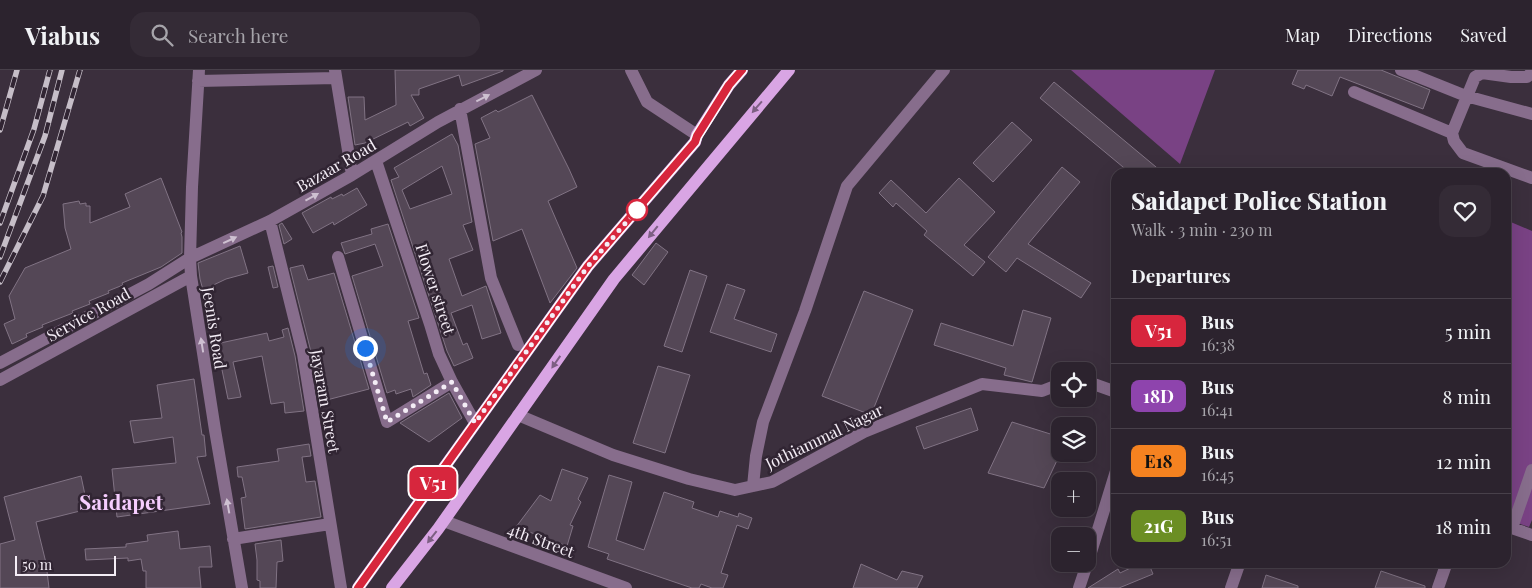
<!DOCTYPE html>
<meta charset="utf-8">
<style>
:root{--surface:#2c232e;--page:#342b36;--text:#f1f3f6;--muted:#a6a4aa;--line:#48404a}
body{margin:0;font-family:"Playfair Display",serif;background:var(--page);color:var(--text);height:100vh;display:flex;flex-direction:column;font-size:19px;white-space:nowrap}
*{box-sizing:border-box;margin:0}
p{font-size:16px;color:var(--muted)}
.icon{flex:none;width:28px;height:28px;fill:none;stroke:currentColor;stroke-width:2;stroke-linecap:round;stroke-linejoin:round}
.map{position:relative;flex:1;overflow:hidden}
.details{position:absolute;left:1111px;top:98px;width:400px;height:400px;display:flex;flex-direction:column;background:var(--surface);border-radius:15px;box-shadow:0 5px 20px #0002,0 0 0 1px var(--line)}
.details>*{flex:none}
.badge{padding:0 10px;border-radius:8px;font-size:18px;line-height:32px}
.buttons{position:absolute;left:1051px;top:292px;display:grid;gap:10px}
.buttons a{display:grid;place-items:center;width:45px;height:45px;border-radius:10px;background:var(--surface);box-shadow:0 5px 20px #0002,0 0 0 1px var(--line);font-size:25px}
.scale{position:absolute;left:15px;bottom:12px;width:101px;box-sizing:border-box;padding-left:5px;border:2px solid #f4edf6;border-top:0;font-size:14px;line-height:18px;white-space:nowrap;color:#f4edf6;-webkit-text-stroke:4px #312533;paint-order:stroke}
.you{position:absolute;width:25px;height:25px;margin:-12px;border:4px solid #fff;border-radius:50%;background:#1a73e8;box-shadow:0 0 0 8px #1a73e833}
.map>.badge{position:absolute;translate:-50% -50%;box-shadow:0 0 0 2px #fff}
h2{padding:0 20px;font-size:19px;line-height:45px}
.round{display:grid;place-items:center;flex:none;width:52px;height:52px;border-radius:15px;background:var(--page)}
.headline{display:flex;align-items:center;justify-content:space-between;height:85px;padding:0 20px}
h1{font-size:24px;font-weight:800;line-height:38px}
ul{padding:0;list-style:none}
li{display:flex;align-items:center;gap:15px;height:65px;padding:0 20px;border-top:1px solid var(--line)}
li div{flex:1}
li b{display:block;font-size:19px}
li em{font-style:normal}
li .badge{min-width:55px;font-weight:700;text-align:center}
header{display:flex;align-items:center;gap:30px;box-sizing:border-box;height:70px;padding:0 25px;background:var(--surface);border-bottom:1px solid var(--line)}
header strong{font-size:24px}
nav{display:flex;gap:28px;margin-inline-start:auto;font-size:18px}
.search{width:350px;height:45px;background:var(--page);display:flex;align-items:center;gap:12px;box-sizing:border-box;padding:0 18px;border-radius:15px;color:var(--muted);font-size:19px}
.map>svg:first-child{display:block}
</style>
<header>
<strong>Viabus</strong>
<div class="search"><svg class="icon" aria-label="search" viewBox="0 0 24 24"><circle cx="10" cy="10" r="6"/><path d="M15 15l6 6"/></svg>Search here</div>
<nav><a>Map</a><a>Directions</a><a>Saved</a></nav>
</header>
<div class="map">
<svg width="1532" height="518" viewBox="0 0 1532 518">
<rect width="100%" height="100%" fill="#3b2f3d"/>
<path fill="#794284" d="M1071 0H1215L1180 94Z
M1506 150 1532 161V450L1529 457 1506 449Z"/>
<path fill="#544756" stroke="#817384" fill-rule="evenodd" d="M395 0H503V1L462 16 459 5 419 19V25H411L424 48 410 56 408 52 365 73 355 75 348 27H364L365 50 396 35Z
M1298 0H1381L1430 20 1423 39 1340 7 1332 26 1306 15 1304 19 1292 14Z
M1054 12 1162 102H1129L1040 28Z
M532 25 569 99 577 117 548 131 577 198 550 233 522 159 493 171 475 74 490 68 481 48 496 40 498 42Z
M1012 52 1032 70 993 112 973 93Z
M452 64 458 75 472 152 463 155 473 180 449 189 462 226 486 216 501 263 482 269 472 235 451 243 463 275 467 273 473 288 454 296 447 281 391 110 399 107 394 98ZM442 96 452 124 410 139 402 120Z
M1062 97 1080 112 1028 174 1091 213 1081 228 1017 188 1006 202 988 187Z
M161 108 182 162 181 163 182 167V183L161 197 122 213 123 215 108 221 109 223 89 231 90 234 72 241 73 243 42 255 43 257 26 264 27 267 12 274 4 254 15 249 9 226 25 198 71 179 65 158 63 134 79 131 80 134 86 133V136H90V153L130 137 125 124Z
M959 108 995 142 964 175 985 192 973 206 924 165 927 161 896 133 893 137 879 123 891 110 926 143Z
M357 118 367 135 334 155 333 152 313 163 302 143 331 127 332 129 342 124 343 126Z
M282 153 292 169 284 174 279 155Z
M388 154 419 248 408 251 424 304 427 303 431 315 413 327 411 319 396 324 395 320 387 323 352 206 383 196 375 174 345 184 341 173 372 164 371 159Z
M656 173 668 182 644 215 632 205Z
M240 176 248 203 226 209 203 220 200 209 198 193Z
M303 195 308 210 334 203 369 319 319 332 311 282 290 198Z
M273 196 278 217 273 218 268 197Z
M690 200 707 206 682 282 664 276Z
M727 214 745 220 734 249 777 264 771 282 710 262Z
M864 221 913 240 871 345 822 326Z
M1023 240 1051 248 1032 312 1004 305 1006 298 934 275 941 253 1013 276Z
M288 258 295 286 304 341 285 343 284 332 271 334 262 286 233 292 241 327 228 329 221 295 216 296 211 275 267 263 269 271 284 267 282 260Z
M658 296 690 305 665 383 633 373Z
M194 309 202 365H204L206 386 197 387 210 434 117 447 112 399 176 393 173 367 134 373 130 351 162 348 157 315Z
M449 323 462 348 429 372 400 353Z
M971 338 978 360 924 379 916 357Z
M1012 352 1060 367V384L1044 418 988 403Z
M309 374 311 386 302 387 306 412 315 411 321 447 245 459 241 428 246 427 242 407H238L237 397 279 391 277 379Z
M562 399 588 408 578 429 581 432 570 455 573 456 567 476 516 457 540 425 551 431Z
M609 405 632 412 616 470 644 480 664 422 694 432 692 438 718 447 720 441 738 447 739 443 752 448 748 459 737 455 721 503 728 505 723 518H712L701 514 699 518H692L607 489 609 484 588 477Z
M81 406 88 439 36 452 46 493 49 518H0V474L15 470 4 427Z
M178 461 180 479 210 476 212 497H199L201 518H146V501H143L141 489 128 491V488L86 490 85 479 126 477V474L148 471 147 465Z
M281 470 283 491 277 492 276 518H260V511L257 510V490L255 474Z
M1143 492H1148L1153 504 1119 518H1088L1118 499 1120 503Z
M861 494 897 510 902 501 923 506 917 518H853Z
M1381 501 1425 516V518H1375Z
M1266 505 1298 516V518H1262Z"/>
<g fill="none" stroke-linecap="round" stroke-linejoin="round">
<path stroke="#876d8c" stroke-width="12" d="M199 0 192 117 190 188 191 206 215 360 242 518
M335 0 352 105
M631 0 647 32 697 65
M1401 0 1466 26 1532 44
M1532 2 1527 7H1511L1482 3 1475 7 1452 63 1454 71 1463 83 1532 108
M198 11 336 8
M1354 22 1452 63
M460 39 491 208 518 275
M376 91 430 254 439 284 452 312 475 353
M270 151 303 284 341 518
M338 187 387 352 452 312
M0 293 149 214 190 188 270 151 352 105 438 52 536 0
M0 310 191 206
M1088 312 1116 322
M518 345 613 385 689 409 735 420 772 412 864 362 982 314 1042 321 1060 314
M753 416 756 386 763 352 805 241 847 116 944 0
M444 451 626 518
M1506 456 1532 465
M1512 458 1532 400
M233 469 330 454
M1088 492 1116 401
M1079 518 1087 494
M1231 518 1240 492
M1438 518 1447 492"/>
<path stroke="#d9a5e4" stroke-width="12" d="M358 518 588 196 695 72 697 65 729 15 742 0
M392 518 438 459 614 209 789 0"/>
<defs>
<path id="rail" d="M0 60 17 0
M0 153 34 59 50 0
M0 187 45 66 62 0
M0 212 43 126 80 0"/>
</defs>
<use href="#rail" stroke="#c6bec8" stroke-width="5.5"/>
<use href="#rail" stroke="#312533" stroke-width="4" stroke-dasharray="11" stroke-linecap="butt"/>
</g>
<defs><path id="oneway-solid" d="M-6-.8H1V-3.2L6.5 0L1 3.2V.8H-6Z" transform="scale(1.25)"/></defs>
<g fill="#cec0d1">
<use href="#oneway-solid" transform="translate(483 28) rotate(-27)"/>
<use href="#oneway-solid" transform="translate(312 127) rotate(-29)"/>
<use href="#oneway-solid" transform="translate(230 170) rotate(-25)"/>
<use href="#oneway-solid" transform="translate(202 275) rotate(-99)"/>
<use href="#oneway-solid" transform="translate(228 436) rotate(-100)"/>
</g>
<g fill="#7d5f83">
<use href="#oneway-solid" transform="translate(757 37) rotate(131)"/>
<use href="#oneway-solid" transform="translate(653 162) rotate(129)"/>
<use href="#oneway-solid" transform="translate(556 292) rotate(125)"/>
<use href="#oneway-solid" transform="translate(432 467) rotate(128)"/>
</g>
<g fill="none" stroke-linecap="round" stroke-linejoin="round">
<defs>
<path id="line" d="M358 518 588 196 695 72 697 66 729 15 742 0"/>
</defs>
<use href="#line" stroke="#fff" stroke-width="11"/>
<use href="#line" stroke="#d7263d" stroke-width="8"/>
<path stroke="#f4edf6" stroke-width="5" stroke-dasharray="0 9" d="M365 278 387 352 452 312 475 353 588 196 637 140"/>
</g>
<circle fill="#fff" stroke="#d7263d" stroke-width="2.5" cx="637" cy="140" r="10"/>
<g text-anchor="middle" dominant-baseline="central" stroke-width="5" stroke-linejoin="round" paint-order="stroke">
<g font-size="16" fill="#f4edf6" stroke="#312533">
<text transform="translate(336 95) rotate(-30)">Bazaar Road</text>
<text transform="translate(436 219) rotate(72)">Flower street</text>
<text transform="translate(88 244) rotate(-29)">Service Road</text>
<text transform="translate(215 258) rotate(81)">Jeenis Road</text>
<text transform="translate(326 331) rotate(80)">Jayaram Street</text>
<text transform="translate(824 366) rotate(-26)">Jothiammal Nagar</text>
<text transform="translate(541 470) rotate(20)">4th Street</text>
</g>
<g font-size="21" font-weight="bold" fill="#f6cdff" stroke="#312533">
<text x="121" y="431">Saidapet</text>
</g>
</g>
</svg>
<div class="buttons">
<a><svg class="icon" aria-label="locate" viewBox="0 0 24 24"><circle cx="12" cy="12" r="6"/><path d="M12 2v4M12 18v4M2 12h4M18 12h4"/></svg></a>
<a><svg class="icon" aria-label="layers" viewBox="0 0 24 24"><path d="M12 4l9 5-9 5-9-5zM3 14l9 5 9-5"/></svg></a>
<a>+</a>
<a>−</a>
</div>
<div class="scale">50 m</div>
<div class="you" style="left:365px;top:278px"></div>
<b class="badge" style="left:433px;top:413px;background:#d7263d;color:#fff">V51</b>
<section class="details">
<div class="headline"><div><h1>Saidapet Police Station</h1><p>Walk · 3 min · 230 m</p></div><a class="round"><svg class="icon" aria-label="heart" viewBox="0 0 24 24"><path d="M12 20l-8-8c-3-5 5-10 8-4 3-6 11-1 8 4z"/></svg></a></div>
<h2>Departures</h2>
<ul>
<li><span class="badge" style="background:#d7263d;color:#fff">V51</span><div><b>Bus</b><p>16:38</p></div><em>5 min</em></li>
<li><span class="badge" style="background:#8e44ad;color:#fff">18D</span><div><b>Bus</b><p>16:41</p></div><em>8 min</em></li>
<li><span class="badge" style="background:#f58220;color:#111">E18</span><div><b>Bus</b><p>16:45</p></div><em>12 min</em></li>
<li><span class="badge" style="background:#6b8e23;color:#fff">21G</span><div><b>Bus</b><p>16:51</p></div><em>18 min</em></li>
</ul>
</section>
</div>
